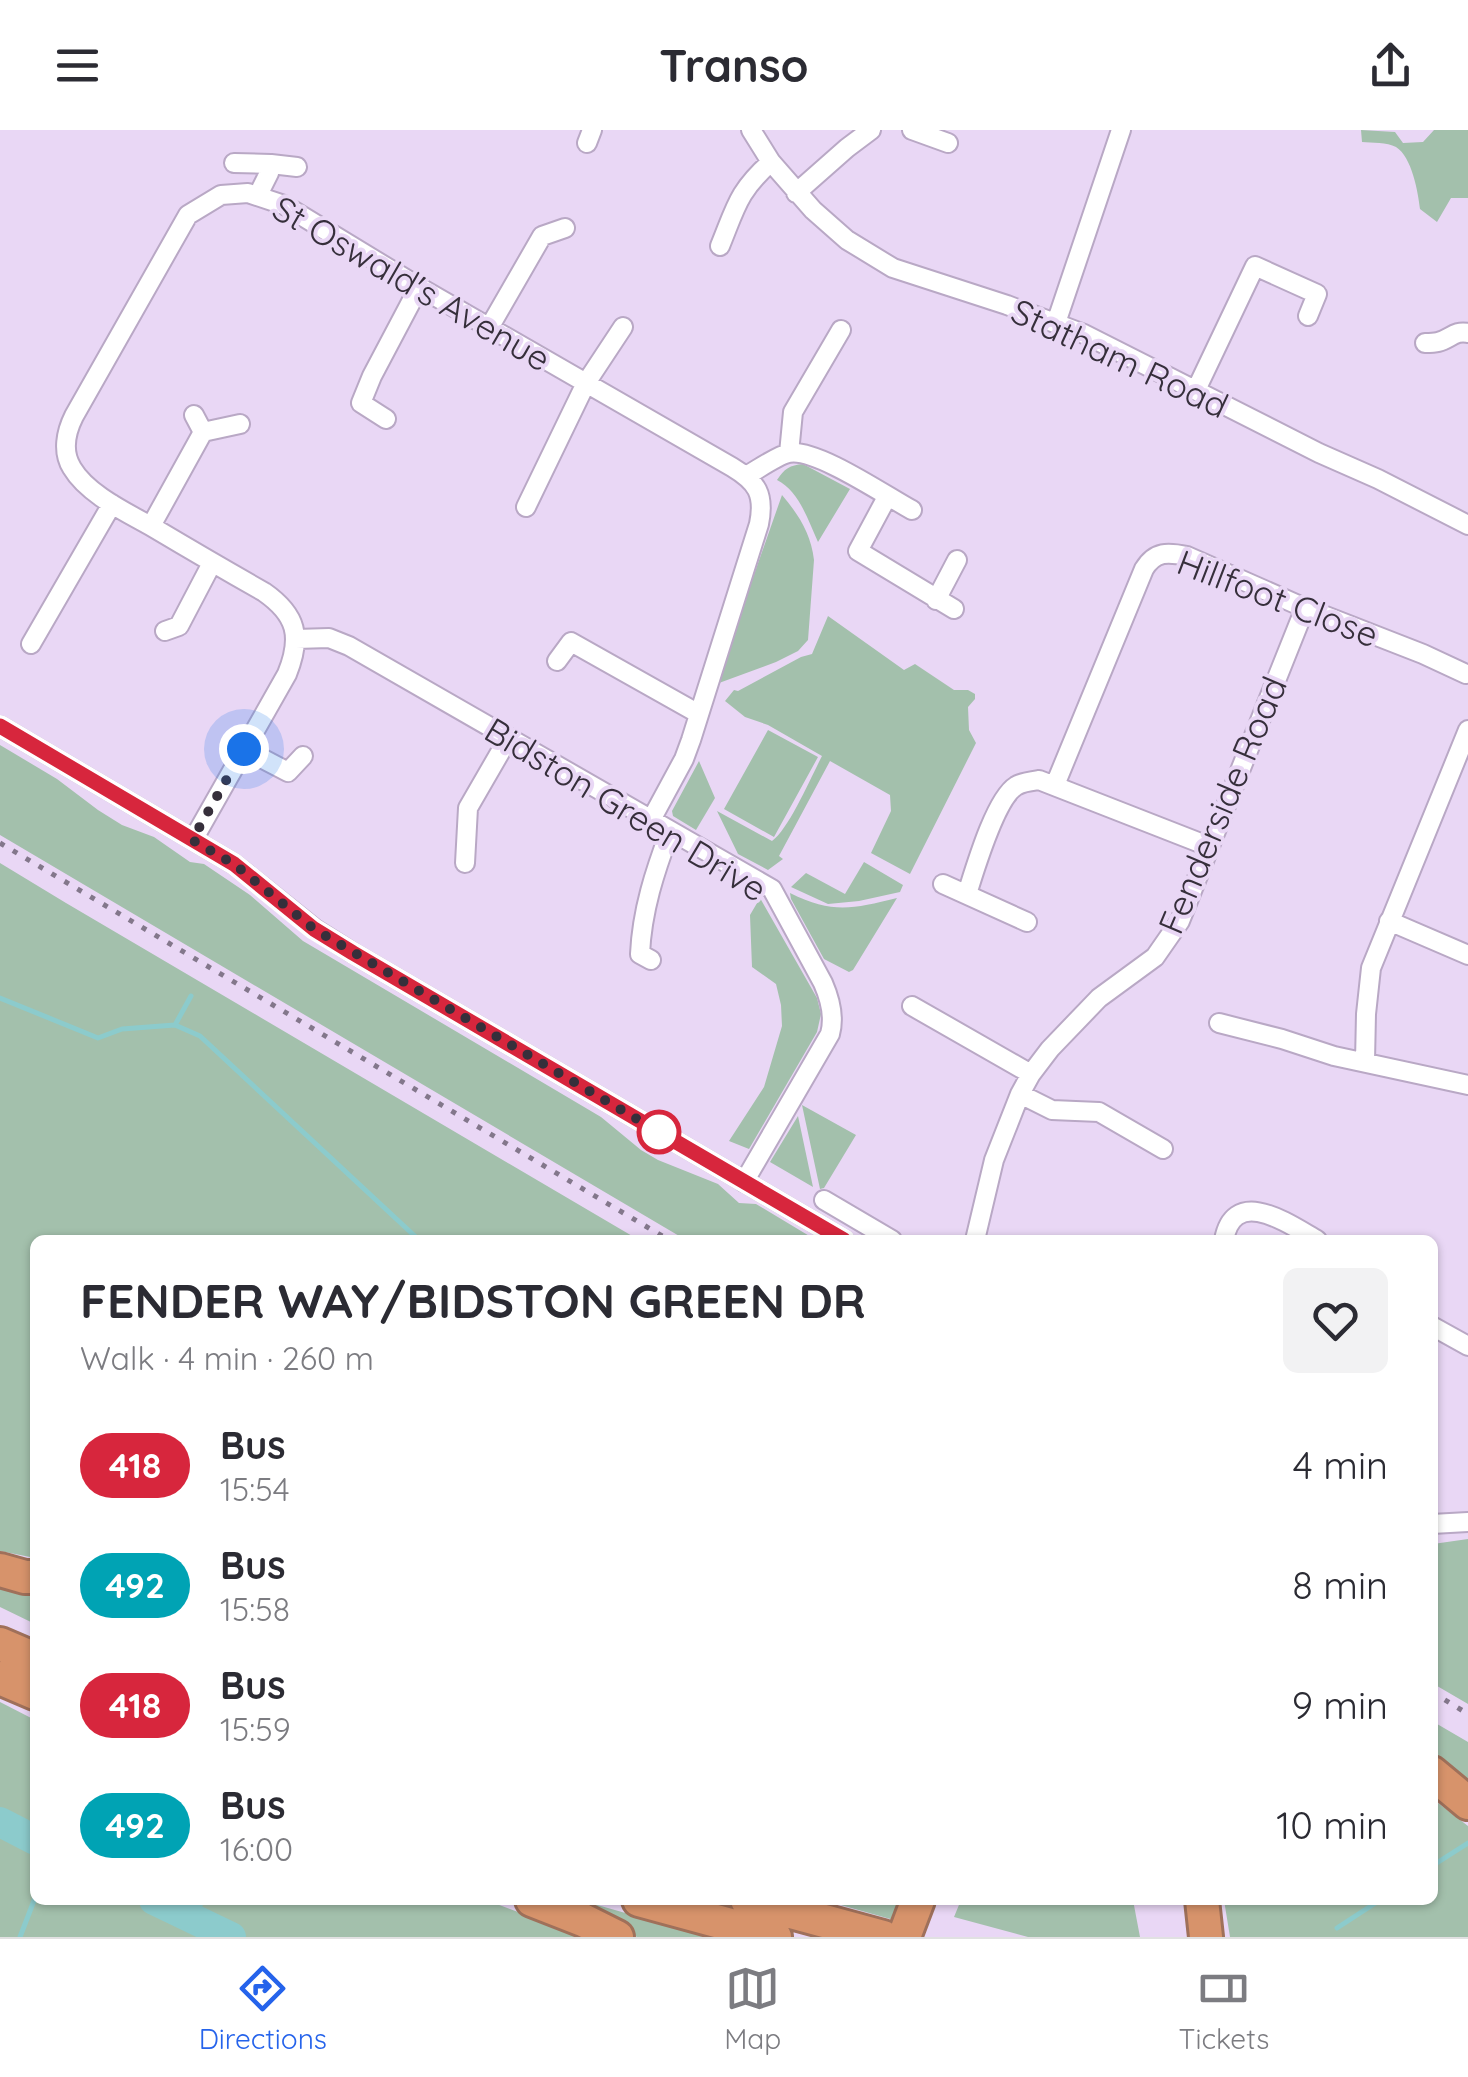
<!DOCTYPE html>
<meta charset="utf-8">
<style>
:root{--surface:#fff;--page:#f2f2f3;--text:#2b2b33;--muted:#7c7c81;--line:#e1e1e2;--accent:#2563eb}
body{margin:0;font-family:Quicksand,sans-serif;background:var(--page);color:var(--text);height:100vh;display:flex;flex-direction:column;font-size:38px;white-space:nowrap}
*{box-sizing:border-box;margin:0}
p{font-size:32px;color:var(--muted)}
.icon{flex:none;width:55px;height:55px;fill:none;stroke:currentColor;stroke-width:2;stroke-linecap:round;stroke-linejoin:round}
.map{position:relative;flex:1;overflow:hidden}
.drawer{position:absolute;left:30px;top:1105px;width:1408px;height:670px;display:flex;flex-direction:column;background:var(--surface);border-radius:15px;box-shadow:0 2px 8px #0004}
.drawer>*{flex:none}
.badge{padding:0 20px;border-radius:32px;font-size:35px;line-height:65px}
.you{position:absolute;width:50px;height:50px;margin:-25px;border:8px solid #fff;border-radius:50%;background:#1a73e8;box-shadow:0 0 0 15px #1a73e833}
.map>.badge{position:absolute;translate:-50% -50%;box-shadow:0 0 0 5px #fff}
.round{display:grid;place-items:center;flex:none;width:105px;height:105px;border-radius:15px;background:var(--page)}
.summary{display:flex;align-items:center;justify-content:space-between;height:170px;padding:0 50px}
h1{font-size:48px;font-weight:700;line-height:75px}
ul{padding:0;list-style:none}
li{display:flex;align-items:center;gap:30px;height:120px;padding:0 50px}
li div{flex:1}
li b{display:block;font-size:38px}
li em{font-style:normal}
li .badge{min-width:110px;font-weight:700;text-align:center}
header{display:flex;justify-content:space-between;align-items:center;height:130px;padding:0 50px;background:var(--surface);font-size:45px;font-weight:700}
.tab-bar{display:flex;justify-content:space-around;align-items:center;height:140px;border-top:2px solid var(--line);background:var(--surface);font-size:28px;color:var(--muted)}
.tab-bar a{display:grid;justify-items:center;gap:5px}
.tab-bar .selected{color:var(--accent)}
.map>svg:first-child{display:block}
</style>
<header><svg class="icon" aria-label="menu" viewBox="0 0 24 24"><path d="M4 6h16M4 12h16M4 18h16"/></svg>Transo<svg class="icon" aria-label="share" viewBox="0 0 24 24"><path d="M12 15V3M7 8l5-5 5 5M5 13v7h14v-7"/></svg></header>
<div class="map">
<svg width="1468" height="1807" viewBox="0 0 1468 1807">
<rect width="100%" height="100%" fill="#e9d7f5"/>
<path fill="#a3c0ac" d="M1361 0 1395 2 1403 13 1423 12 1434 0H1468V68H1451L1437 92 1420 79C1418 62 1412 27 1396 17 1387 12 1372 13 1362 12Z
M803 334 850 359 818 412C808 390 799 361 777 350 784 339 790 335 803 334Z
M782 365C799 385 811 404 814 430L808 510 798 521 776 532 719 553V550H717Z
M828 486 904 540 915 534 954 560H968L975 564V569L968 577 969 600 976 613 910 744 871 723 891 681 890 665 830 631 779 726 783 729 768 740 738 724 717 681 772 711C789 699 811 647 822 626L768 595 745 587 725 571 734 560 738 561 801 527 812 524Z
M768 600 818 627 774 707 724 679Z
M0 615 57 649 98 680 122 695 154 707 190 732 204 734 250 765 303 811 601 987 641 1020 658 1030 718 1054 739 1073 756 1074 816 1110H686L0 705Z
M699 631 715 668 696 700 673 686 672 681Z
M864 732 903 755 900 762 859 771 828 774 791 757 806 743 845 764Z
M0 733 66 773 639 1110H35V1428L0 1421Z
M790 763C833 784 852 779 897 768L853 840 849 842 824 829 791 769Z
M760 768 817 868 821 884 817 902 749 1019 729 1011 764 957 782 896 781 875 776 854 752 837 750 785Z
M802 975 856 1005 824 1058 820 1059Z
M798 986 813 1057 770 1032Z
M1468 1409V1574L1432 1553 1433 1414Z
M0 1450 35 1455V1494L0 1477Z
M0 1572 35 1590V1706L0 1688Z
M1432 1591 1468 1612V1653L1433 1629Z
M1433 1669 1468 1696V1807H1230L1224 1770H1432Z
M0 1698 35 1715V1770H148L225 1807H0Z
M159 1770H486L555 1796 578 1807H237Z
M560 1770H580L709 1807H637Z
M823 1770H909L901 1792Z
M961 1770H1133L1140 1807H1028L954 1787Z"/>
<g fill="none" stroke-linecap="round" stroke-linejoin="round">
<path stroke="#8ccbcc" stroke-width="5" d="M0 868 98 908 122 899 175 895 200 906 419 1110
M175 895 191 866
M1432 1736 1468 1713
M195 1790 202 1770
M1337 1798 1380 1770
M20 1807 35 1768"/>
<path stroke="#8ccbcc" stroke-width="30" d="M0 1692 35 1710
M154 1770 231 1807"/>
<defs>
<path id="street" d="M751 0 771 32 813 80 847 110 893 138 1007 175 1084 204 1319 323 1378 349 1468 395
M912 0 948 13
M587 13 592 0
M234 33 271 34 269 43 258 65
M271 34 297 37
M796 63 847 18 871 0
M720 116C736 77 738 61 771 32
M1056 193 1121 0
M489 198 542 106 565 98
M1425 213C1429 213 1434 213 1438 212 1450 209 1455 200 1468 203
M1196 260 1255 136 1317 164 1308 186
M386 289 361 273 372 246 419 157
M203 302 240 294
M789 323 793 282 841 200
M746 346C757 340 778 325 789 323 816 318 886 366 912 380
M887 367 858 421 954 479
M526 377 586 253 623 197
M151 396 203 302 194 285
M936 470 957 430
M165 501 179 496 212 433
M296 509 329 508 349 516 772 759 823 853C830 869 835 886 830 904L744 1052
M31 514 112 374
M557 531 571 512 699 584
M0 596 234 734 315 799 353 823 844 1110
M244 619 288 642 303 626
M1055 655 1144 439C1155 421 1168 422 1187 426L1305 478 1423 524 1466 544
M193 710 287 544C302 507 297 485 264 462 227 441 191 420 154 398 128 383 88 365 72 338 62 322 66 302 74 286L188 85 221 65 248 63 284 75 419 157 732 337C757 352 765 364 759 394L691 610 684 629 651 690
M465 733 468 678 509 607
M943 754 1027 792
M967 764C975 739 995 669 1016 656 1022 652 1032 651 1039 650L1208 716
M1389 791 1468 825
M651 830 640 824C642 780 655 741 670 701
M912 876 1031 944
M1219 893 1282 909 1334 926 1468 955
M1365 931 1366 884 1371 838 1468 600
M1020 964 1052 980 1099 982 1163 1019
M824 1070 892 1110
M975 1110 994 1030 1020 964 1031 944 1050 919 1099 868 1155 827 1180 791 1305 478
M1224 1110C1234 1055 1289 1094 1317 1110
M1432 1196 1468 1216
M1432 1394 1468 1392"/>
<path id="highway" d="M0 1440 25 1447H35
M0 1514 35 1529
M0 1548 35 1563
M1432 1643 1468 1673
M532 1770 583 1790 617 1807
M639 1770 775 1807
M747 1770 883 1807
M1202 1770 1206 1807
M904 1807 918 1770"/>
</defs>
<use href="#street" stroke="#b9a8c5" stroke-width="22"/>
<use href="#highway" stroke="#9f705a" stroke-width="38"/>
<use href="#street" stroke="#fff" stroke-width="18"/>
<use href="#highway" stroke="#d7936b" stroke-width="32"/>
<path stroke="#83778b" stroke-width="5" stroke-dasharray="5 10" stroke-linecap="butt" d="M0 713 669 1110
M1432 1562 1468 1584"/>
</g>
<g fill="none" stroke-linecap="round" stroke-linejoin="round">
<defs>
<path id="line" d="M0 596 234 734 314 799 353 823 844 1110"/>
</defs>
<use href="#line" stroke="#fff" stroke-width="22"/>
<use href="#line" stroke="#d7263d" stroke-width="15"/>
<path stroke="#362f3b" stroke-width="10" stroke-dasharray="0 18" d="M244 619 192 710 234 734 314 799 659 1002"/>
</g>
<circle fill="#fff" stroke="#d7263d" stroke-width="5" cx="659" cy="1002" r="20"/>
<g text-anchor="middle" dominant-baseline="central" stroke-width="8" stroke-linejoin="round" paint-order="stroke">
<g font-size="35" fill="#362f3b" stroke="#e9d7f5">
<text transform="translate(412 153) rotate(30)">St Oswald's Avenue</text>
<text transform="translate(1120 228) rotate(25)">Statham Road</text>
<text transform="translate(1278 468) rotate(21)">Hillfoot Close</text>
<text transform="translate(1222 675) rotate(-67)">Fenderside Road</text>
<text transform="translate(626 679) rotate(31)">Bidston Green Drive</text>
</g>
</g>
</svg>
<div class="you" style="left:244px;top:619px"></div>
<section class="drawer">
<div class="summary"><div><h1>FENDER WAY/BIDSTON GREEN DR</h1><p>Walk · 4 min · 260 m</p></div><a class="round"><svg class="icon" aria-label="heart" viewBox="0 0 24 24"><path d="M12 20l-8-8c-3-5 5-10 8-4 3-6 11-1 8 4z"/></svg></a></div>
<ul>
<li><span class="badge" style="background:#d7263d;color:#fff">418</span><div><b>Bus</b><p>15:54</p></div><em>4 min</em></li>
<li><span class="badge" style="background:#00a3b4;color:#fff">492</span><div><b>Bus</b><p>15:58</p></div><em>8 min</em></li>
<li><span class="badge" style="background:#d7263d;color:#fff">418</span><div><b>Bus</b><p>15:59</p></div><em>9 min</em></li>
<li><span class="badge" style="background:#00a3b4;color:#fff">492</span><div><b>Bus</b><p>16:00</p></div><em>10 min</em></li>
</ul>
</section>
</div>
<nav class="tab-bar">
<a class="selected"><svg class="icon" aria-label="directions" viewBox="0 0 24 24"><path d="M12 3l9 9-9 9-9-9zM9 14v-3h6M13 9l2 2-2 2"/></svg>Directions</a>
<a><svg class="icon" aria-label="map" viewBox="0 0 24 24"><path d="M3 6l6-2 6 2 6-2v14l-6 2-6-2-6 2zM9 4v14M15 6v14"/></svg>Map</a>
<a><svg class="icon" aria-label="tickets" viewBox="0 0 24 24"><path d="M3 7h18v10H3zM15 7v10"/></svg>Tickets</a>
</nav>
